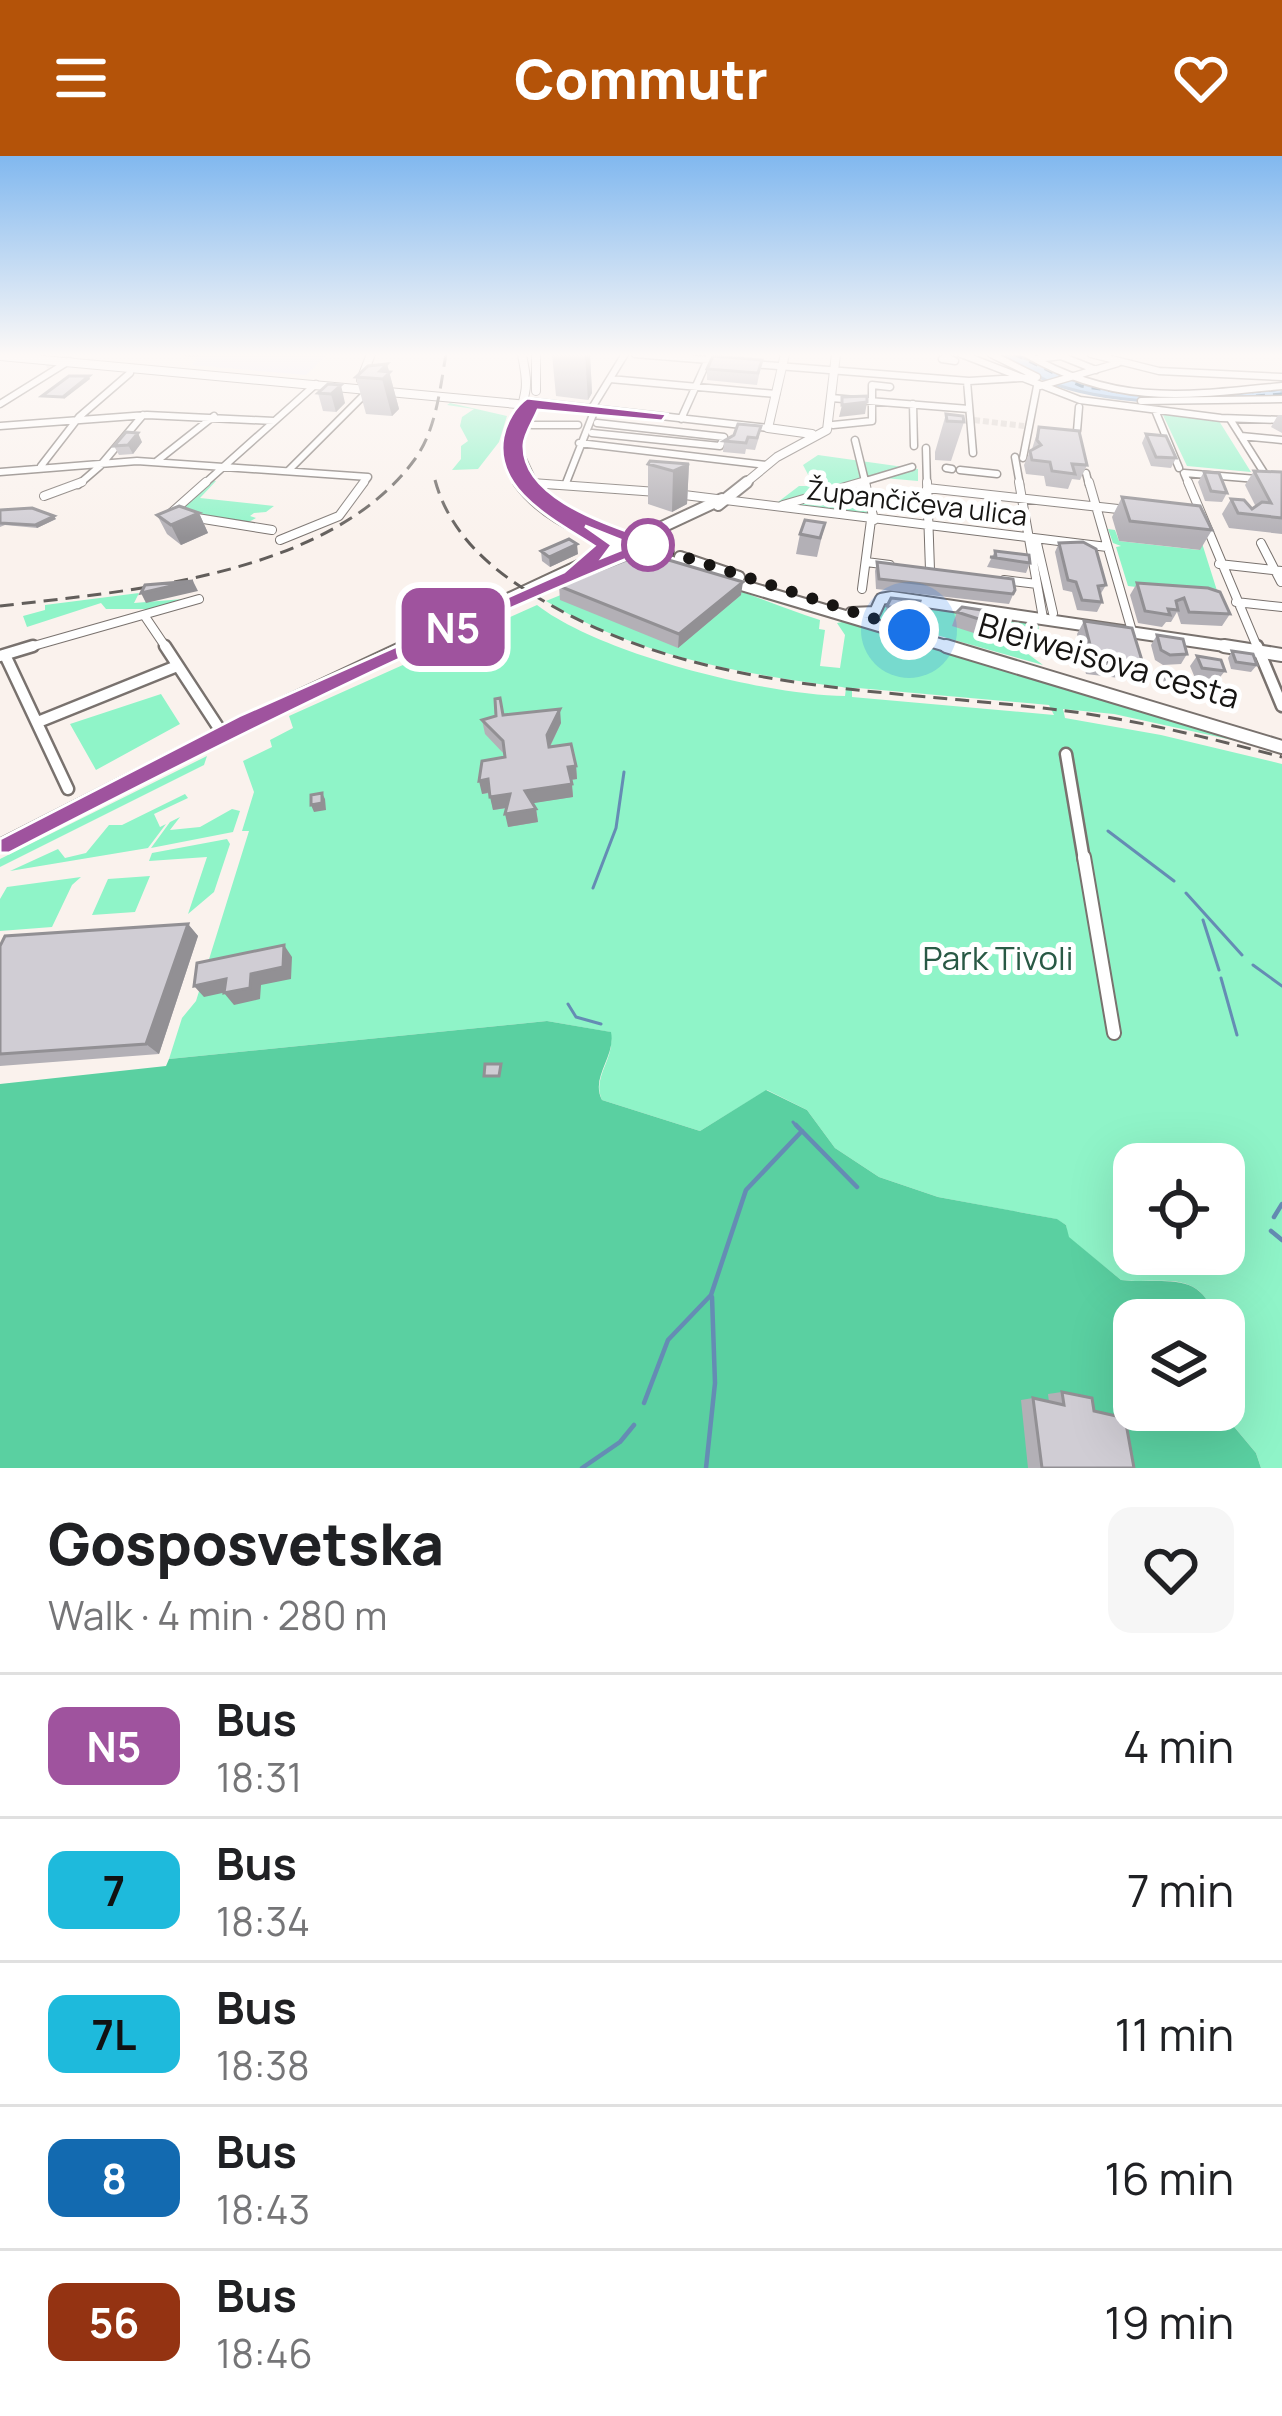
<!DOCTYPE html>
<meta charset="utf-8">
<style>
:root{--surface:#fff;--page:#f6f6f6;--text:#202124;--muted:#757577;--line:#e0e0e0;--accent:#b45309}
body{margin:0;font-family:Manrope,sans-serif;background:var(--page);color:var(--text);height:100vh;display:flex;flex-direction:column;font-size:45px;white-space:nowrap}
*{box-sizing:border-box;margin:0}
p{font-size:39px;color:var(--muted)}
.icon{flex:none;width:66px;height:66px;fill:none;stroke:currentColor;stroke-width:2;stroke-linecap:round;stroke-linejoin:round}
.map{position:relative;height:1312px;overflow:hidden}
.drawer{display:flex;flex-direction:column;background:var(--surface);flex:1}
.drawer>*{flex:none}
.badge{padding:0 24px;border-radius:18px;font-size:42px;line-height:78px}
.controls{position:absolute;left:1113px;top:987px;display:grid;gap:24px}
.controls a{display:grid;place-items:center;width:132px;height:132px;border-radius:24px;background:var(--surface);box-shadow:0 12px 48px #0002;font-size:60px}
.you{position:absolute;width:60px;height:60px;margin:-30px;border:9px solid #fff;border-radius:50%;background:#1a73e8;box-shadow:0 0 0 18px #1a73e833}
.map>.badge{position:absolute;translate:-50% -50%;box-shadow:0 0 0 6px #fff}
.round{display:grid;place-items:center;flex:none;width:126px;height:126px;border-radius:24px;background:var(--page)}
.summary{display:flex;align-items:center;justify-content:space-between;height:204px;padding:0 48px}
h1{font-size:57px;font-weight:800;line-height:90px}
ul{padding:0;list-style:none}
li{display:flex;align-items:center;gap:36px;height:144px;padding:0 48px;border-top:3px solid var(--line)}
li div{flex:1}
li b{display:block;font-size:45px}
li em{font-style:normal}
li .badge{min-width:132px;font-weight:700;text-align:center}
header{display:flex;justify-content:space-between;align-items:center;height:156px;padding:0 48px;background:var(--accent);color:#fff;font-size:54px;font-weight:800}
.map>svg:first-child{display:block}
</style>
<header><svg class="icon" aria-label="menu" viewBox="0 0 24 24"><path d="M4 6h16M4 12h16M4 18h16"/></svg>Commutr<svg class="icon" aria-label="heart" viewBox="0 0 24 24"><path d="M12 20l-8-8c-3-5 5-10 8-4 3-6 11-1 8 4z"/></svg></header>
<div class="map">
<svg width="1282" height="1312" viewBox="0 0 1282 1312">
<rect width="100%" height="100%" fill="#faf2ed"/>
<path fill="#e9e7fd" d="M201 198H328L306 219 192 209Z"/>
<path fill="#8ff4c8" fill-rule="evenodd" d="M450 247 507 260 499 286 478 313 452 314 461 303V290L468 285 460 270 462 261 474 253 447 249Z
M1162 257 1219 265 1251 316 1187 310Z
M818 299 918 313V325L861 320 871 360 778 346 799 330H814L803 309Z
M212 324 216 325 200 342 274 350 266 356 254 357 250 360 256 362 247 367 178 356Z
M1108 373 1115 374 1119 385 1199 394 1201 384 1219 441 1128 430 1116 391 1121 390 1113 387Z
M634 409C698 413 759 445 820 464L819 473 825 474 820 510 840 512 845 479 837 467 848 465 1282 595 1114 558 1063 553 1065 562 1161 579 1282 608V1312H1261L1256 1297 1220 1254H1224V1164H1214C1203 1111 1160 1129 1121 1124L1068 1081 1066 1069 1056 1063 938 1041 879 1021 835 992 807 954 767 934 700 975 602 944C591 920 617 902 610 876L547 865 169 903 182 862 196 845 249 675H242L254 636 243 605 272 591 270 584 293 572 289 560 537 449C600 498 765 539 845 540L846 532 842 531C743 518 633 499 546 445ZM858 532 1049 549 1054 559 852 541V533ZM1134 1008H1224V1098H1134Z
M139 437 134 447 196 442 149 453H106L101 447 27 471 23 460 45 454V449Z
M883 446 1038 467 1040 484H1024L1020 492 1043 509 876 462Z
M161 538 180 568 96 614 70 568Z
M207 600 204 609 0 711V703Z
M185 638 188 642 154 658 160 671 166 668 148 692 10 715 58 693 65 702 86 697 109 669H122Z
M232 653 240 655 233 676 151 692 170 666 180 661 170 674 200 671Z
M227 683 230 688 214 736 188 758 207 701 149 705 152 697Z
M150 720 135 756 92 759 108 723Z
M81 721 72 729 52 771 0 775V743L7 731Z"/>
<path fill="#5ad0a1" d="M547 865 611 876C616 901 590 921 602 944L700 975 766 934 807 954 835 992 879 1021 938 1041 1057 1063 1066 1069 1069 1081 1121 1124C1160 1129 1204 1112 1214 1164H1134V1254H1220L1256 1297 1261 1312H0V928L166 910 169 903Z"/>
<path fill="#86bff9" stroke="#658cb4" stroke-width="3" d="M1000 198C1034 198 1061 225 1096 231 1156 242 1221 233 1282 231V240C1210 247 1127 252 1057 229 1039 223 1019 208 1000 198Z"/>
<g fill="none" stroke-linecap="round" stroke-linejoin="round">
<path stroke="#658cb4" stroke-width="3" d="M1108 675 1174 725
M593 732 616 672 624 616
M1186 737 1242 799
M1203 764 1219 814
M1253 809 1282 830
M1221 822 1237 879
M568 848 576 861 601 868
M793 966 798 972"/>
<path stroke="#658cb4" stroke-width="4.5" d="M796 969 857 1031
M1274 1061 1282 1048
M1271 1075 1282 1084
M644 1247 668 1184 711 1139 746 1034 802 975
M582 1312 620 1286 634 1269
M706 1312 715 1227 712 1141"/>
<path stroke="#003663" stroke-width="3" stroke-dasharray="9 8" stroke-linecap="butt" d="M1014 198 1081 230 1119 236
M1218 239 1282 233
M1256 240 1282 238"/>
<path stroke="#d8d1cc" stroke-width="6" stroke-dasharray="6 3" stroke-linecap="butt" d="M46 210 66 198
M974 264 1024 270"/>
<defs>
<path id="minor-far3" d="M635 198 721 205
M961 198 1080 244 1221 262 1282 264
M991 198 1037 221
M1026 198C1115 250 1184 240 1282 230
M1091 198 1159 215 1282 221
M948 201 955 205 942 203Z
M1036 203 1061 200 1096 214
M752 208 969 225 1037 221
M610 223 776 238
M967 225 973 297
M1040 230 1118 207
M831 242 969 253
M1141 245 1282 243
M535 246 768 272
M0 248 69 205
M913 248 914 290
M1155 254 1179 312
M590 255 625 198
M681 263 709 201
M1230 263 1268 323
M532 269H578
M833 269 872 265V229L890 231
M0 270 147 259 274 265
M1077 275 1079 251
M592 277 720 290 724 281 597 267
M1241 280 1282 284
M855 284 866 329
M579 287 766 309
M926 292 927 329
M1015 301 1020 329
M1023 302 1037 230
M157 305 214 260
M41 310 79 261 130 217
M946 312 952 313
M289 314 362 241
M960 314 997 318
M0 316 137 305 368 321 362 329
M1086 317 1089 329
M532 327 556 329
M566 327 594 256
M78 329 100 310 143 259
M203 329 316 228
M852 329 912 311
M1189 329 1184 317 1282 325"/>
<path id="minor-far2" d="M865 326 874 364
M927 326 930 414
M1019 326 1043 462
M1089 326 1132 475
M1188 326 1258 493
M532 327 657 336
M927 332 1127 354
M676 338 1107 391
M44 340 82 326
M783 349 862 326
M170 358 206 326
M191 361 272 374
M1036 383 1053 457
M280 384 339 360 364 326
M1261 387 1281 426
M866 406 890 409
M1219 408 1282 415
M1004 424 1037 428
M862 433 871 364
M1236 446 1282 451
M144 459 167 493
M23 493 199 443"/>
<path id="minor-far1" d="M165 490 222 577
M1257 490 1282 550
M5 499 68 633
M0 500 33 490
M38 566 177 510
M1066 598 1084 704"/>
<path id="minor" d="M1084 701 1114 877"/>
<path id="major-far2" d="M536 198V235
M785 198 768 272 812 278
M0 200 528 249
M361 224 371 198
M527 261 518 294 534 329
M521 329C492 281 518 279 525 237 528 224 524 211 522 198
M743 329 777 301 827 274 836 198"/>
<path id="major-far1" d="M519 326C554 375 631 392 685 410
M531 326 545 341
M718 349 747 326
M680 401 739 421
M728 425 956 493
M851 457 875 456 881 443 892 441 1245 493
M401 493 722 343"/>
<path id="major" d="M946 490 1282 591
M1224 490 1282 499
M0 690 222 577 407 490"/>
</defs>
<use href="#minor-far3" stroke="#79726e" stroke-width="9"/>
<use href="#minor-far2" stroke="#79726e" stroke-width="10"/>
<use href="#minor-far1" stroke="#79726e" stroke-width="15"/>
<use href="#minor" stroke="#79726e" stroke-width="16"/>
<use href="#major-far2" stroke="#79726e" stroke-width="10"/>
<use href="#major-far1" stroke="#79726e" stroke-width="14"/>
<use href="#major" stroke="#79726e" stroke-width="16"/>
<use href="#minor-far3" stroke="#fff" stroke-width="6"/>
<use href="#minor-far2" stroke="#fff" stroke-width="8"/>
<use href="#minor-far1" stroke="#fff" stroke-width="10"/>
<use href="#minor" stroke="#fff" stroke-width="12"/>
<use href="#major-far2" stroke="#fff" stroke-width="8"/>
<use href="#major-far1" stroke="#fff" stroke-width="10"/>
<use href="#major" stroke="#fff" stroke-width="12"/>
<path stroke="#625e5b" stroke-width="3" stroke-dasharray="14 8" stroke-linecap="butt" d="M435 324C449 376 488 411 532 438 689 536 873 532 1051 553 1129 562 1206 581 1282 601
M0 450C131 435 331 419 415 303 436 274 440 233 446 198"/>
</g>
<path fill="#b3b0b6" d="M162 198H201L197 201Z
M552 198H590L592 237 588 244 556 240Z
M762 204 757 229 707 224V213Z
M387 208 399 253 392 260 366 258 356 221Z
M328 228 345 247 336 256 323 255 318 237Z
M946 258 964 266 951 305 935 304V296Z
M1278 259H1282V277L1271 271Z
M1039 271 1087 309 1080 324 1072 323 1068 333 1046 330 1044 320 1026 318 1024 309 1030 295 1032 293Z
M1146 278 1176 302 1171 312 1151 310 1142 287Z
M734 279 759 281 755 294 746 293 745 298 723 296 724 285Z
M142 286 133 298 119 299 114 290Z
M648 308H689L687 348 672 356 648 348Z
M1254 315 1282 316V378L1229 372 1222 358 1231 343 1252 353 1256 351 1245 329Z
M1204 316 1227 337 1222 346 1205 345 1198 326Z
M1122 341 1212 374 1200 394 1119 385 1112 361Z
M0 354 56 363 37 372 5 369 0 371Z
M199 357 208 377 181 389 167 378 157 359Z
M825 367 817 401 796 398 800 378Z
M1059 387 1106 429 1100 439 1102 446 1097 456 1077 454 1072 436 1063 434 1055 396Z
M541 395 578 398 550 411 542 405Z
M995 395 1030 407 1026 417 987 411Z
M877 406 1015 434 1009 448 876 433 875 415Z
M1137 427 1230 458 1222 470 1181 468 1177 456 1171 466H1166L1162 471 1138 467 1130 439Z
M559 430 741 439 678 492 560 444Z
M920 445 913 468 884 460 887 450Z
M957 456 988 466 983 480 952 470Z
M1084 465 1144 511 1136 524 1086 518 1077 478Z
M1157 479 1187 498 1181 508 1163 509 1155 504 1151 489Z
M1232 495 1257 509 1251 516 1231 513 1228 502Z
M1197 500 1225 515 1217 525 1195 522 1190 510Z
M1165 518 1188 533 1184 540 1163 534 1160 525Z
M503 559 561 567 550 591 576 610 577 623 571 624 573 641 532 647 536 653 538 666 508 671 507 652 493 654 490 637 482 638 505 601 504 598 485 578 482 564Z
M188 768 198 780 159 898 0 910V790Z
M1127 1058H1134V1098H1212L1214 1101 1197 1107H1188L1186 1101 1170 1107 1149 1103 1138 1108H1129L1113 1065Z
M1062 1236 1094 1255 1134 1312H1028L1021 1244 1033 1242 1049 1246 1048 1238Z"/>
<path fill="#929094" d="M585 198H590L592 237 588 244Z
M387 208 399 253 392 260 380 215Z
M89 220 90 223 64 243 63 241Z
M341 229 345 247 336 256 331 238Z
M867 246 865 258 839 261 842 249Z
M138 277 142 286 133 298 128 289Z
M689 308 687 348 672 356 673 315Z
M199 357 208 377 181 389 171 369Z
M54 360 56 363 37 372 35 369Z
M577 388 578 398 550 411 549 401Z
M193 425 198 435 146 447 141 437Z
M743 426 741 439 678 492 679 478Z
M560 553 561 567 549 592 547 579Z
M576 610 577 623 569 624 568 611Z
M488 623 491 636 482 638 479 625Z
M572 628 573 641 528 648 525 635Z
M322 637 325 643 326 654 314 656 311 649Z
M510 638 512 651 493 654 490 641Z
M536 653 538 666 508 671 505 658Z
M188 768 198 780 159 898 146 888Z
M284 789 292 801 291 823 261 829 260 843 234 849 224 837 251 818Z
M226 823 236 834 204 841 194 830Z"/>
<path fill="#d0cdd4" stroke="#929094" stroke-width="3" d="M713 200 762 204 758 217 707 213Z
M387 208 380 215 390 216 383 223 356 221 368 210Z
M69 220H89L63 241 42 240Z
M328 228 341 229 331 238 318 237Z
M867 240V246L842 249V241Z
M946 258 963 260 964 266 947 265Z
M738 268 761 270 757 282 748 281 746 287 724 285 734 279Z
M1039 271 1079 275 1087 309 1072 308 1075 318 1052 315 1050 306 1032 304 1030 295 1041 289 1037 284Z
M126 276 138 277 128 289 114 290Z
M1146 278 1166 280 1176 302 1156 301Z
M650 305 689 308 673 315 648 308Z
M1254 315 1282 316V362L1238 357 1231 343 1244 344 1252 353 1262 346 1271 347Z
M1204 316 1219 317 1227 337 1211 335Z
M1122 341 1200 350 1212 374 1130 365Z
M179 350 199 357 171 369 157 359Z
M32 352 54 360 35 369 0 367V354Z
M805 364 825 367 820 382 800 378Z
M569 383 577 388 549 401 541 395Z
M1083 386 1096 393 1106 429 1098 430 1102 446 1082 444 1076 426 1068 424 1059 387Z
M995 395 1029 399 1030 407 990 401H996Z
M655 400 743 426 679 478 559 430 626 404Z
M877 406 1013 423 1015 434 1013 438 879 423Z
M193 425 141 437 145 429Z
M1137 427 1208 432 1220 436 1230 458 1189 456 1184 442 1176 445 1178 454 1168 453 1170 459 1145 455Z
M891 442 920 445 916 458 887 450Z
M962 451 988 455V466L957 456Z
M1084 465 1132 472 1144 511 1094 504Z
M1157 479 1183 483 1187 498 1170 499 1161 494Z
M1232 495 1253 498 1257 509 1236 506Z
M1197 500 1221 504 1225 515 1202 512Z
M1165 518 1187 522 1188 533 1167 527Z
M500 542 503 559 560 553 547 579 549 591 571 588 576 610 568 611 572 628 525 635 536 653 505 658 510 638 490 641 488 623 479 625 482 605 505 601 503 585 482 564 496 560 495 543Z
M322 637V647L311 649V639Z
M188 768 146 888 0 898V790L5 780Z
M284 789 283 811 251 818 250 832 224 837 226 823 194 830 197 807Z
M485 908H501L499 920H484Z
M1127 1058H1134V1076Z
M1062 1236 1092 1242 1094 1255 1125 1262 1134 1312H1042L1033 1242 1064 1249Z"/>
<linearGradient id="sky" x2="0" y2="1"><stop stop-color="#81b8ef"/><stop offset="0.52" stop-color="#fdf9f7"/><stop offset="1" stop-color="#fdf9f7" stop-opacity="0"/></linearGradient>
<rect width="1282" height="382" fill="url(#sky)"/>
<path fill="#9f539e" stroke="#fff" stroke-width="3" fill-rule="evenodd" d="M527 242 667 258 662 265 538 254C534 264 524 279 524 289 522 344 614 370 654 385V392C433 481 220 588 9 697H0V683L239 560 564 416 594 390C556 365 493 335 503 281 506 266 515 250 527 242ZM585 370 633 389 603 401 612 389Z"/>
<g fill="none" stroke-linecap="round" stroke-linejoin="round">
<path stroke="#171513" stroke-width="12" stroke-dasharray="0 21.6" d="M648 389 909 474"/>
</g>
<circle fill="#fff" stroke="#9f539e" stroke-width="6" cx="648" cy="389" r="24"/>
<g text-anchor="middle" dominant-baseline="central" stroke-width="10" stroke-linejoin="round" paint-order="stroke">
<g font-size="27" fill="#171513" stroke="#fff">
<text transform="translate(917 346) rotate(7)">Župančičeva ulica</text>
</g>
<g font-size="33" fill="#171513" stroke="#fff">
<text transform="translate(1109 504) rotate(16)">Bleiweisova cesta</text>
</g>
<g font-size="33" fill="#295945" stroke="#fff">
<text x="998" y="801">Park Tivoli</text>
</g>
</g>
</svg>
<div class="controls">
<a><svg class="icon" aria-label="locate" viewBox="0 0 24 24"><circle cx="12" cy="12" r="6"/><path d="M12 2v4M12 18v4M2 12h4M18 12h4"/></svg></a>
<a><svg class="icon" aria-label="layers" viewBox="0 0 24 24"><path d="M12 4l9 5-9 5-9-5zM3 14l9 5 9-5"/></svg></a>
</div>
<div class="you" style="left:909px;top:474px"></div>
<b class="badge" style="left:453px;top:471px;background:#9f539e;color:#fff">N5</b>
</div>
<section class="drawer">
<div class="summary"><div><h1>Gosposvetska</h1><p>Walk · 4 min · 280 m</p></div><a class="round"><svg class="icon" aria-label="heart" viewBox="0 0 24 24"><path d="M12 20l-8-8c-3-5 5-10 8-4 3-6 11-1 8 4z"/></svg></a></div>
<ul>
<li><span class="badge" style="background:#9f539e;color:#fff">N5</span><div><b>Bus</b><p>18:31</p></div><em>4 min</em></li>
<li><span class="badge" style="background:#1ebadc;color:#111">7</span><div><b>Bus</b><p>18:34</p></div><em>7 min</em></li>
<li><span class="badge" style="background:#1ebadc;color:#111">7L</span><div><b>Bus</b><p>18:38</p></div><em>11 min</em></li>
<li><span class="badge" style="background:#136ab0;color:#fff">8</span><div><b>Bus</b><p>18:43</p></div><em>16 min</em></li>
<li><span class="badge" style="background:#943312;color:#fff">56</span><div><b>Bus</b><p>18:46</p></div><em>19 min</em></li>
</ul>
</section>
